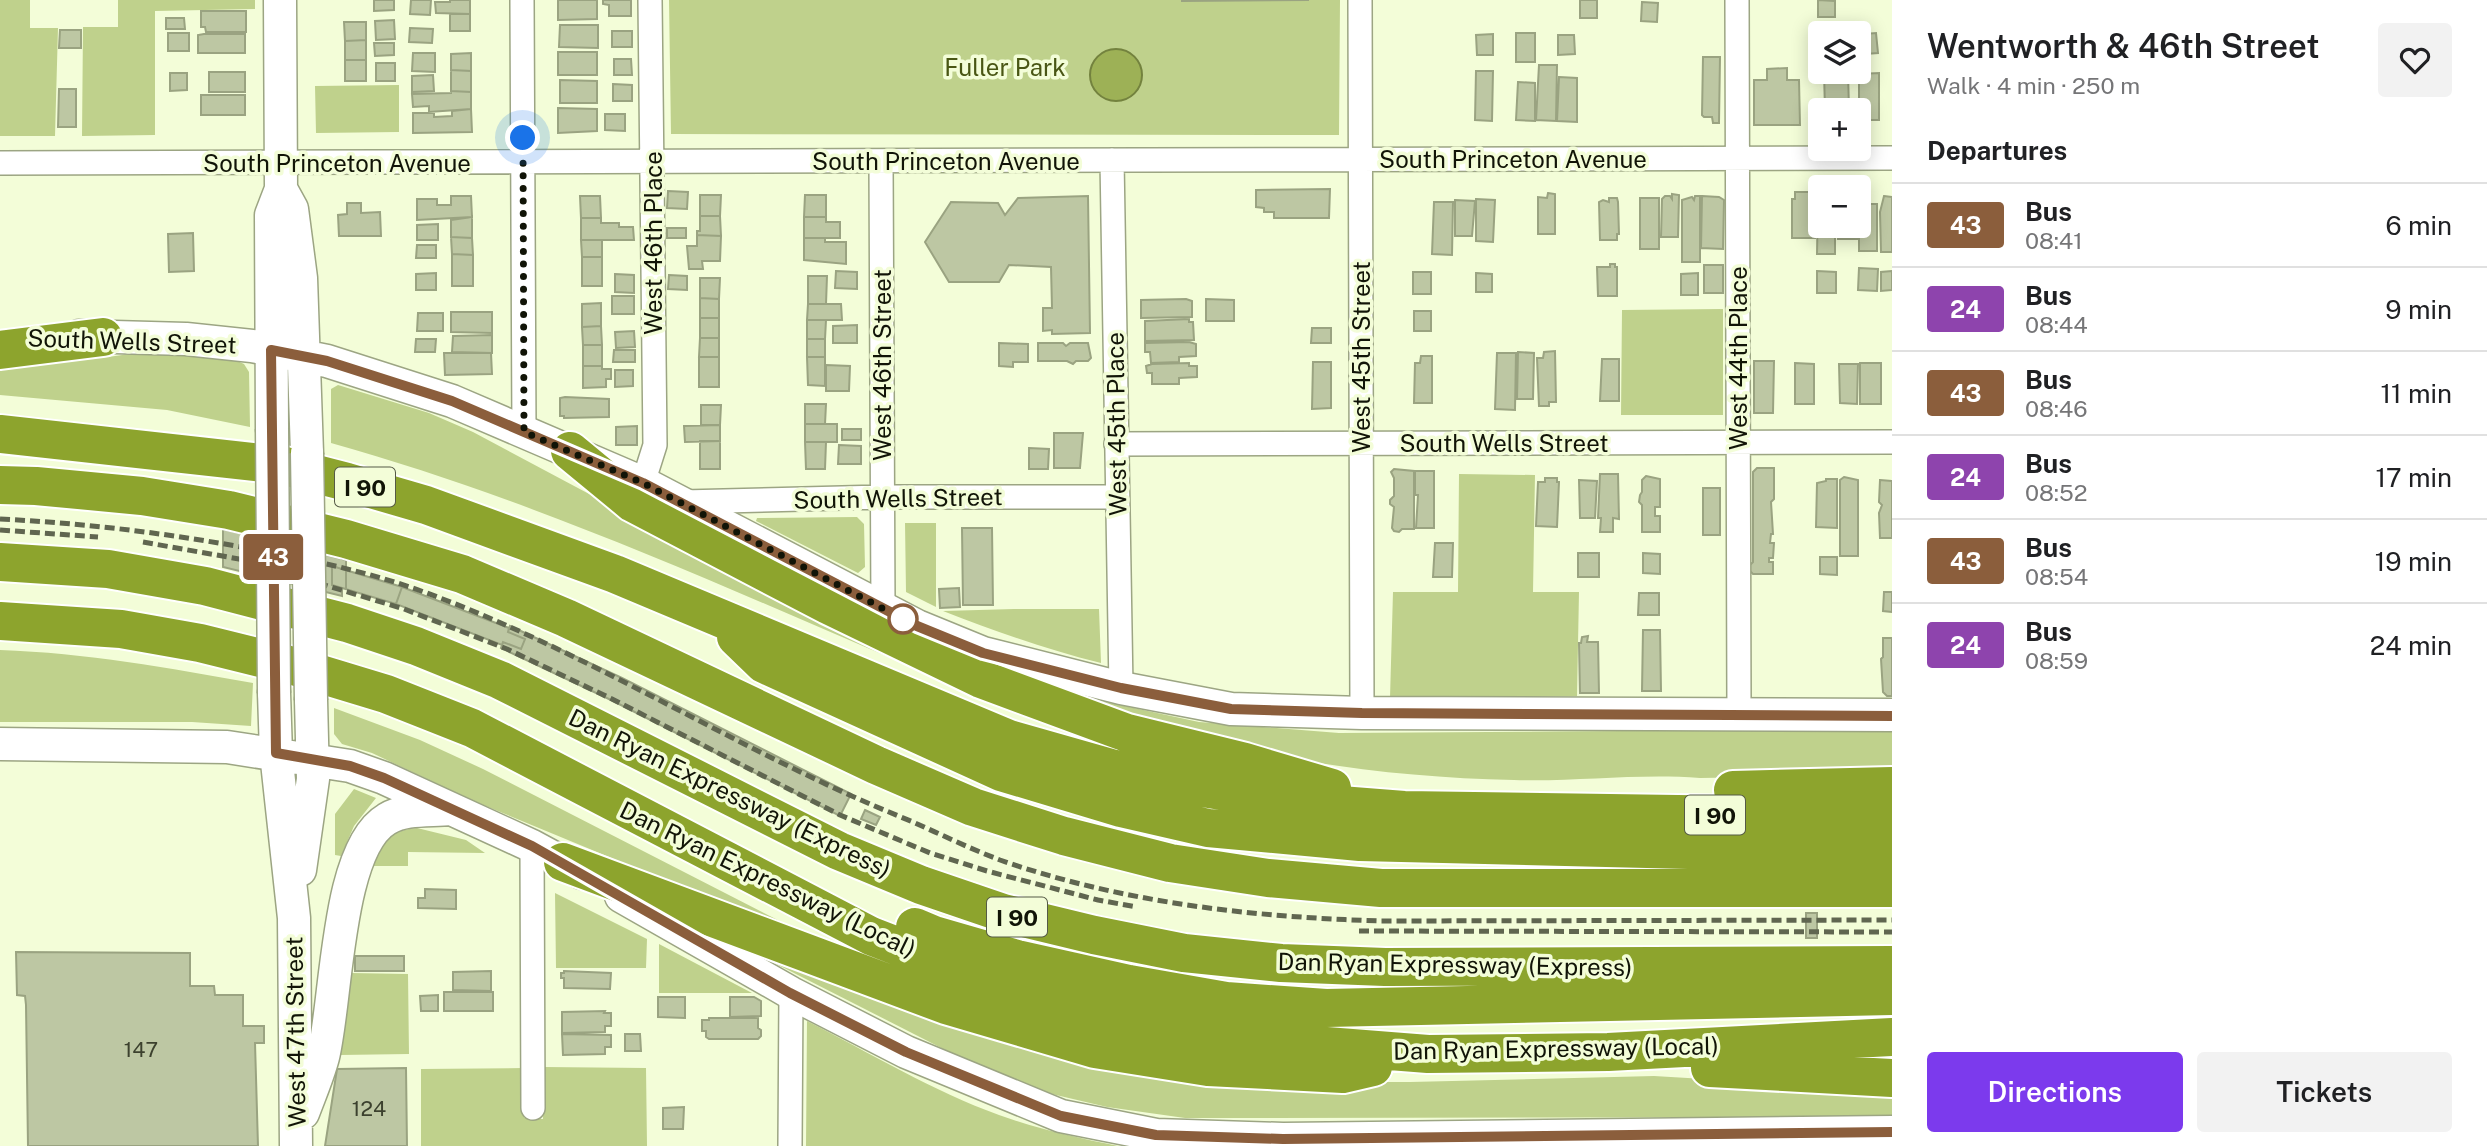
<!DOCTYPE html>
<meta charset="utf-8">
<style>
:root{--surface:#fff;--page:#f2f2f2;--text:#202124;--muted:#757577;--line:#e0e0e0;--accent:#7c3aed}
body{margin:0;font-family:"Public Sans",sans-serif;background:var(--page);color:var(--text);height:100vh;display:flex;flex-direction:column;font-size:26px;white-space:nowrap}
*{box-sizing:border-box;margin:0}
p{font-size:23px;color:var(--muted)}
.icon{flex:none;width:38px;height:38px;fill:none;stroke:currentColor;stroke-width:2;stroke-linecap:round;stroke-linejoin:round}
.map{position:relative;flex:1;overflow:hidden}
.side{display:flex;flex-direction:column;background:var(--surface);width:595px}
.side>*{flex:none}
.badge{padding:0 14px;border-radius:5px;font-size:24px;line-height:46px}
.controls{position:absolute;left:1808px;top:21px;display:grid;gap:14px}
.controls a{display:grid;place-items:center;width:63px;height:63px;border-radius:7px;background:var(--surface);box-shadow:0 4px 18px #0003;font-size:35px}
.you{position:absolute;width:35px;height:35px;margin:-18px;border:5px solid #fff;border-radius:50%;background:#1a73e8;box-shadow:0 0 0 10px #1a73e833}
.map>.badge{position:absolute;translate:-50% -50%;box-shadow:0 0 0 4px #fff}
h2{padding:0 35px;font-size:26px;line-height:63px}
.round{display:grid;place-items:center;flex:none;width:74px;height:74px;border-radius:7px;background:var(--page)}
.headline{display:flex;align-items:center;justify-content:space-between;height:119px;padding:0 35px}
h1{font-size:33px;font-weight:600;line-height:52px}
.button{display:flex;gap:14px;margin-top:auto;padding:14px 35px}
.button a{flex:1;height:80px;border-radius:7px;background:var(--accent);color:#fff;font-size:28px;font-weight:600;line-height:80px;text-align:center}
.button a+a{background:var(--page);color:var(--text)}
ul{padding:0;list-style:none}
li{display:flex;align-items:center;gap:21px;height:84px;padding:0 35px;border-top:2px solid var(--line)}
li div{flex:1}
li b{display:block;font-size:26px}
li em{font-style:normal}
li .badge{min-width:77px;font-weight:700;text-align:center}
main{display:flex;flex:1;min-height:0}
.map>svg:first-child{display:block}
</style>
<main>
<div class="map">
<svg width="1892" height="1146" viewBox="0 0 1892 1146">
<rect width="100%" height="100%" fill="#f3fdd8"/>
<path fill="#bfd18c" d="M0 0H30V28H58L55 136H0Z
M118 0H255V9L155 11V135L82 136 83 27H118Z
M669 0H1340L1339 135 671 134Z
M399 85V132L316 133 315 86Z
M1723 309V415H1621L1622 310Z
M150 351 233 359 244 364 249 372 250 427 167 410 0 395V359L82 353 108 357Z
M338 385 429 413 473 432 921 671C727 588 535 500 331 443V389Z
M1459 474 1535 475 1533 592H1579L1577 696 1390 698 1393 592H1458Z
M857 517 864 524 865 567 858 573 756 521 757 518Z
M905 523H936V607L906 592Z
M1014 609H1099L1101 663C1047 650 995 631 943 611Z
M0 650C86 653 169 668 253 683L251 726 192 722H0Z
M1078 696 1199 722 1339 733 1892 729V775L1700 778C1638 773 1576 782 1514 780 1407 778 1297 764 1193 737 1155 728 1116 710 1078 696Z
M334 708 420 740 483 769 846 955 476 802 372 753 342 744 334 734Z
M354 789 376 798 354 826 341 856 335 855V814Z
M417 828 466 840 485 853 408 852V866H370C380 843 391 830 417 828Z
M555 893 647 939 646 968H556Z
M692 921 1238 1082H1410L1654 1076 1892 1090V1117L1185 1118 1107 1107 1056 1095 1017 1082 965 1060Z
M659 944 752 993H659Z
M351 973 408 974 409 1054 340 1055Z
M807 1021C870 1053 933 1091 999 1115 1038 1129 1078 1138 1118 1146H806Z
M544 1067 646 1068 647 1146H421V1069L524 1068V1118L543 1119Z"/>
<path fill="#9db156" stroke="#73823e" stroke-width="2" d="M1090 75a26 26 0 1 1 52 0a26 26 0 1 1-52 0Z"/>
<path fill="#bdc7a3" stroke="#9aa381" stroke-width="2" d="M374 0H394V10L374 11Z
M411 0H431L430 15 410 14Z
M450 0H470V14L436 13 435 2H450Z
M558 0H597V19L558 20Z
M603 0H631V16H609V5L603 4Z
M1182 0H1309L1182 1Z
M1580 0H1597V18H1580Z
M1818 0 1835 1V17H1818Z
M1642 2 1658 3 1657 22 1641 21Z
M201 11H246V32H206L205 27H201Z
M450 14H470V31H450Z
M166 18H184L185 29H166Z
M394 20 395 39 376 40 375 21Z
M344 22H366V40L345 41Z
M560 25H598V48L559 47Z
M410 28 433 29 432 43 409 42Z
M60 30H81V48H59Z
M612 31H632V47H612Z
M168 33H189V51H168Z
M1516 33H1535V62H1516Z
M1876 33 1878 53 1865 54 1864 34Z
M204 34H245V53H198V35Z
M1493 34V55H1477L1476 35Z
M1558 35H1574L1575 54 1558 55Z
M366 40V60H345V41Z
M374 43H394V55L375 56Z
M558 52H597V75H558Z
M413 53H435V72L412 71Z
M471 53V71L451 70V54Z
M1703 57H1720L1719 123H1713L1712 117H1704L1702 115Z
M614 59H631L632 75H614Z
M345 60H366V81H345Z
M376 63H395V81H376Z
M1539 65H1557L1556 121 1536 120Z
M1787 68V80H1799L1800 125H1754V80H1767V69Z
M451 70 471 71V92L451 91Z
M1476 71H1493L1492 121 1475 120Z
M209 72H245V92H209Z
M1824 72H1848L1849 110H1825Z
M170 73H187V90L170 91Z
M1879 73V120H1859V74Z
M433 75 434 91 412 92V76Z
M1559 77 1577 78V122L1557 121Z
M560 80 597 81V103H560Z
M1518 82 1535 83V121L1516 120Z
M613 84 632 85V101H613Z
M59 89H76V127H58Z
M451 91 471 92V109L429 112V106L413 107 412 94 451 93Z
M201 95H245V115H201Z
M558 108 597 109V131L558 133Z
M471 109 472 132 413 133V113H434V117L452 116V111Z
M605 114H625V131L605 130Z
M1330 189 1329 218H1274V212H1264V208L1256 207V190Z
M668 191 688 192 687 209 667 208Z
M1795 192H1814L1815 238H1792V199H1795Z
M1548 193 1555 194V234H1538V197L1547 198Z
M1672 194 1679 195 1678 237H1661L1662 199 1665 196H1670L1672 199Z
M700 195H721L720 216H700Z
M805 195H826V217H804Z
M451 196H471L472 217 417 220V199H437V205H451Z
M580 196H600L601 218H581Z
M1088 196 1090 333 1052 334V330L1043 331V308H1052L1051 267 1009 265 999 282H949L925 242 951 202 998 203 1005 215 1018 198Z
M1695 196H1700V262H1682V200L1692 197 1694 200Z
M1702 196 1719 197 1724 200 1723 249 1701 248Z
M1884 196 1892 197V252H1881L1880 212Z
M1820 197V226H1835V254H1817L1818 199Z
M1609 198H1617L1618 202 1619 234H1617V240H1600L1599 202 1603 200 1609 202Z
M1640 198H1659V249H1640Z
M1476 199 1495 200 1493 242 1476 241Z
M1455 200 1475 201 1472 236H1455Z
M1434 202H1453L1452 255 1432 254Z
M347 203H361V213L380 212 381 236H339L338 215 347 214Z
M1859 204H1877V251H1859Z
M700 216H720L721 236 697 235V231H700Z
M472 217V238L451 237V220Z
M804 217H826V222H840V238H804Z
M581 218H601V223H619V227H633L634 240H581Z
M438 224V240H417V225Z
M1838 226H1858V239H1838Z
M667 228H686V238H667Z
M193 233 194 271 169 272 168 234Z
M697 235 721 236 720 261H702L703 269H689L687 246H697Z
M451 237 472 238 473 255 452 254Z
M804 238H825V242H846V264L804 260Z
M581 240H602V257H582Z
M417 245H436V258H416Z
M452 254 473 255V286H452Z
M582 257H602V286H582Z
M1610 264H1615V267H1617V296H1598L1597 267H1610Z
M1704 265H1723V293H1704Z
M1859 268 1878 269 1877 291 1858 290Z
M836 271 857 272V289L835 288Z
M1817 271 1836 272V293H1817Z
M1892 271V290L1881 291V272Z
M1413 272H1431V294H1413Z
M436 273V290H416V274Z
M1476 273 1492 274V292H1476Z
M1698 273V295H1681V274Z
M615 274 634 275V293L615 292Z
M669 275 687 276V290L668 289Z
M808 276H827L826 304H808Z
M700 278H720L719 299 700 298Z
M612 296H634V314H612Z
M700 298 719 299V318H700Z
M1186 299 1192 301V317L1141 318V300Z
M1206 299 1234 300V321H1206Z
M601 303V326L582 327V304Z
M808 304H841L842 320H807Z
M1414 311H1431V331H1414Z
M451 312H492V333L451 332Z
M418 313H443V331H417Z
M700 318H719V338H700Z
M1189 319V322H1193L1194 340 1145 341V321Z
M807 320H826L825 339H807Z
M857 325V343H833V326Z
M601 326 602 345H583L582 327Z
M1312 328H1331V343H1311Z
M634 331 635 347 616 348 615 332Z
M492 335V353L452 352 453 336Z
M700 338H719V357H699Z
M416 339H436L435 352H415Z
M807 339H825V357H807Z
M1189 342 1196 344V356L1179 357V362L1151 363 1150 352H1145V343Z
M999 343 1028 344V362H1013V367L999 366Z
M1038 343H1063L1066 346 1070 343H1088L1091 358 1088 361H1076L1073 364 1067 361H1038Z
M583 345H602V366H583Z
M614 350H635V362H613Z
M1555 351 1556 402H1549V406H1539L1537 358H1543L1544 352Z
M1518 352 1534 353 1533 399H1517Z
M444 353H491L492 374 445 375Z
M1497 353H1516L1515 410 1495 409Z
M1421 356H1432V403H1414L1415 363H1420Z
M699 357H719V387H699Z
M807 357H825V386L808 385Z
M1602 359H1619V401H1600Z
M1754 361H1774L1773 413H1754Z
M1313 362H1331V408L1312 409Z
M1189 363V366H1197V377L1179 378V384H1152V373H1147L1146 366 1152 364Z
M1795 363 1814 364V404H1795Z
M1860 363H1881V404H1860Z
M1839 364H1858L1857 404 1840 403Z
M826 365 850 366 849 391H826Z
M583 366H602V369H611V379H606V387L583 388Z
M615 370H633V386L615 387Z
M565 397 609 399V417L564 418V416H560V398Z
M805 404H826L825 424H805Z
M701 405H721L720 425H701Z
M805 424H837V442H805Z
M720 425V441L685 442 684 426Z
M637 426V445H616V427Z
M842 429H861V440H842Z
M1054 433H1083L1080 468H1054Z
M700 441H720V469H700Z
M805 442H826L825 469H806Z
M839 445 861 446V464H838Z
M1029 448 1049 449 1048 469H1029Z
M1757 468H1774V499L1771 502 1773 534H1771L1770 543H1774L1773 558H1769V562H1773V574H1753L1749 570V566L1753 562V472Z
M1394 469 1414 471V529H1402L1399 532 1394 531 1392 528 1394 507 1390 504V500L1394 496V478L1391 472Z
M1415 471H1434V528H1416L1418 495H1415Z
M1600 474H1618L1619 519 1613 518V532H1600L1601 518H1598Z
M1646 476 1660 479V507H1655V516H1660V532H1642V505L1639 502 1640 495 1642 492V480Z
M1844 477 1858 480V556H1840V480Z
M1545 478H1557V482H1559L1557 527 1536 526 1538 482H1545Z
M1826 479H1837V528L1816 527 1817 483 1826 481Z
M1579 480 1597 481 1595 518H1580Z
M1880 480 1892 481V538H1880L1879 513 1882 505 1879 502Z
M1703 488H1720V535H1703Z
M962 528H992L993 605H963Z
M223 529 346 560V589L342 588V596L223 567Z
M1435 543H1453L1452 577H1433Z
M1578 553H1599V577H1578Z
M1643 553 1660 554V574L1643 573Z
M1820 557H1837V575L1820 574Z
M332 566 402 587 396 604 332 585Z
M402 587 509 628 508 632 525 639 521 649 503 642 502 645 396 604Z
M959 588 960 607 940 608 939 589Z
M1884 592H1892V612L1883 611Z
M1639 593H1659V615H1638Z
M510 626 622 678 851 794 840 816 611 700 501 648 503 642 521 649 525 639 508 632Z
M1643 630H1660L1661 691H1642Z
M1588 636 1587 642H1598L1599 693H1580L1579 643H1581L1582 637Z
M1883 638H1892V696H1887L1883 692 1881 659 1883 657Z
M865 810 880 817 876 825 861 819Z
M425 889 456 890V909L418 908V898H425Z
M1806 913H1817V938H1806Z
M16 952 190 953V986H214L215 995H243V1026H264V1043H255L258 1146H28L26 1005 25 996 17 995Z
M355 956H404V971H355Z
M491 971V991L453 990V972Z
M564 971 611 973 610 989 564 988V978H561V973H564Z
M444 992H493V1011H444Z
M438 995V1011H421L420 996Z
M658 997H685V1018L658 1017Z
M730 997H754L761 1001V1016L730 1017Z
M605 1011 604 1013H611V1026H605V1032L562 1033V1012Z
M709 1018H758V1028L761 1030V1036L758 1039H709L706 1037V1031H702V1020H709Z
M562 1034 611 1035V1047H605V1054L563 1055Z
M625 1034H640L641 1051H625Z
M406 1068 407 1146H325L337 1069Z
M684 1107 683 1129H663V1108Z"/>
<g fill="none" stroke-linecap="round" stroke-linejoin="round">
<defs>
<path id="street" d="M522 0 524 432
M1360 0 1362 713
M1737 0 1739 715
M1112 160 1121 688
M881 161 883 610
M0 163 1892 158
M1116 444 1892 442
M643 483 655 445 650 0
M683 502 882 497H1117
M532 846 533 1108
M790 1146 791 993"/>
<path id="secondary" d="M281 189 292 209 301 278 307 453
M79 336 186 339 252 346 327 361 452 401 643 483 917 626 983 653 1121 688 1231 709 1362 713 1892 715
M272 429 271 215 281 189 280 0
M274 693 276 753 294 918 296 1146
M0 744 227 747 350 766 384 778 532 846 582 873
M300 870 313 779 311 700
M621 896 791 993 906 1052 1061 1116 1156 1135 1283 1139 1892 1132
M303 1113C310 1094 318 1076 323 1057 337 1001 336 849 387 819 404 808 430 811 450 809"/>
<path id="highway" d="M0 350 103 337
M0 434 281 465 347 482 426 505 615 574 1009 739 1111 768 1203 788 1276 800 1404 810 1892 817
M570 451 633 503 828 605 981 679 1127 733 1245 762 1332 788
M0 485 36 486 142 496 229 510 346 539 462 574 566 618 876 765 973 807 1064 836 1170 863 1268 878 1381 888H1892
M0 562 108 569 205 586 347 623 416 646 500 680 839 851 921 885 1003 913 1094 935 1184 953 1281 963 1385 967 1892 965
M0 621 121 629 200 643 297 667 386 694 472 728 871 936 974 976 1069 1006 1173 1029 1288 1043 1428 1054 1608 1052 1892 1037
M736 637 764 664 1001 772 1121 808 1208 828 1360 842 1892 855
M1733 790 1892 786
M563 862 946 1005 1095 1049 1208 1067 1343 1074 1373 1067
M915 927 934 935 1017 959 1129 984 1226 1001 1326 1008 1892 996
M1710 1068 1892 1078"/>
</defs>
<use href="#street" stroke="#9ca583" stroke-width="26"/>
<use href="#secondary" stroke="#9ca583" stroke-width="35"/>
<use href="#highway" stroke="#fff" stroke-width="42"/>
<use href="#street" stroke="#fff" stroke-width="23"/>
<use href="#secondary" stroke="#fff" stroke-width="32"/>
<use href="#highway" stroke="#8da42d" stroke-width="38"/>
<path stroke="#606650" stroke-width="5" stroke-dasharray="10 5" stroke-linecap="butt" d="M0 519C83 523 165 533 247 548 307 559 366 571 424 592 559 641 683 716 813 778 846 794 879 808 913 822 942 835 971 849 1000 860 1123 903 1252 917 1381 921L1892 920
M0 530 98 537
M143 542 239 559 404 609 507 649 612 699 840 815 930 853 987 871 1098 900 1137 907
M1359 931 1892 932"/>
<defs>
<path id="secondary-bridge" d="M272 429 274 693
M307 453 311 700"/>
</defs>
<use href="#secondary-bridge" stroke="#9ca583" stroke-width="35" stroke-linecap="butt"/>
<use href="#secondary-bridge" stroke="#fff" stroke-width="32"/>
</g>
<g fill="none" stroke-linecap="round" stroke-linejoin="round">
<defs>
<path id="line" d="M1892 716 1362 713 1231 709 1121 688 983 653 917 626 643 483 452 401 327 361 271 350 276 753 350 766 384 778 532 846 790 993 906 1052 1061 1116 1156 1135 1283 1139 1892 1132"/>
</defs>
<use href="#line" stroke="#fff" stroke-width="16"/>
<use href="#line" stroke="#8b5e3c" stroke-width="10"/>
<path stroke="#111407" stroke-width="7" stroke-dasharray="0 12.6" d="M523 138 524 432 643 483 903 619"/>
</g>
<circle fill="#fff" stroke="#8b5e3c" stroke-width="3.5" cx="903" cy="619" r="14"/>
<g text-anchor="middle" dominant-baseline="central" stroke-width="7" stroke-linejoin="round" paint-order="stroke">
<g font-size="21" fill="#3c412e">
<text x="141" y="1049">147</text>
<text x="369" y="1108">124</text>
</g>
<g fill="#f3fdd8" stroke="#555a46" stroke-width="2">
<rect x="335" y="467.5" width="60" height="39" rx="5"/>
<rect x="1685" y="795.5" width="60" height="39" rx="5"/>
<rect x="987" y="897.5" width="60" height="39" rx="5"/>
</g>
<g font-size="23" font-weight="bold" fill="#111407">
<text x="365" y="487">I 90</text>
<text x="1715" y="815">I 90</text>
<text x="1017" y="917">I 90</text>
</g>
<g font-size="24" fill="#495614" stroke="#f3fdd8">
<text x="1005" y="67">Fuller Park</text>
</g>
<g font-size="24" fill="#111407" stroke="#f3fdd8">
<text x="1513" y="159">South Princeton Avenue</text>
<text x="946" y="161">South Princeton Avenue</text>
<text x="337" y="163">South Princeton Avenue</text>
<text transform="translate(653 243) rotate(-90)">West 46th Place</text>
<text transform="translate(132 341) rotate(2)">South Wells Street</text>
<text transform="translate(1361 357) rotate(-90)">West 45th Street</text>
<text transform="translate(1738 358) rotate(-90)">West 44th Place</text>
<text transform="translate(882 365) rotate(-90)">West 46th Street</text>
<text transform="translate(1116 424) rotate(-91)">West 45th Place</text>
<text x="1504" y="443">South Wells Street</text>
<text transform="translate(898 498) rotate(-1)">South Wells Street</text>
<text transform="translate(730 793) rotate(26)">Dan Ryan Expressway (Express)</text>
<text transform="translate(768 879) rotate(26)">Dan Ryan Expressway (Local)</text>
<text transform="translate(1455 964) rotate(1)">Dan Ryan Expressway (Express)</text>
<text transform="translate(295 1032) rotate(-91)">West 47th Street</text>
<text transform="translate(1556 1048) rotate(-1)">Dan Ryan Expressway (Local)</text>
</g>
</g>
</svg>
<div class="controls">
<a><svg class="icon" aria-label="layers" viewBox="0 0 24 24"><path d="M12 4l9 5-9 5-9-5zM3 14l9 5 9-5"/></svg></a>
<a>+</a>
<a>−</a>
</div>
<div class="you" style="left:523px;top:138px"></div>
<b class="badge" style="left:273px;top:557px;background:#8b5e3c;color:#fff">43</b>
</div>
<section class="side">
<div class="headline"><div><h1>Wentworth &amp; 46th Street</h1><p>Walk · 4 min · 250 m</p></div><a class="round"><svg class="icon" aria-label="heart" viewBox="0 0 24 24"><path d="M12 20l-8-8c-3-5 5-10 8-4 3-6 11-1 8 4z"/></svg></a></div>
<h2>Departures</h2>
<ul>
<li><span class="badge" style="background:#8b5e3c;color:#fff">43</span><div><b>Bus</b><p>08:41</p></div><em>6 min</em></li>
<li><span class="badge" style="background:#8e44ad;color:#fff">24</span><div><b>Bus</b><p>08:44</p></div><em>9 min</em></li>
<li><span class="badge" style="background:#8b5e3c;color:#fff">43</span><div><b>Bus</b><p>08:46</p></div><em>11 min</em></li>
<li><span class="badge" style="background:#8e44ad;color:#fff">24</span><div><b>Bus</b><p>08:52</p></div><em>17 min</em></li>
<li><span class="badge" style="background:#8b5e3c;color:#fff">43</span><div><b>Bus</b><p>08:54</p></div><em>19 min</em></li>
<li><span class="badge" style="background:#8e44ad;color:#fff">24</span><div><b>Bus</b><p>08:59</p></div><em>24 min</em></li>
</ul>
<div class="button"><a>Directions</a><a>Tickets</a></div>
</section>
</main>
